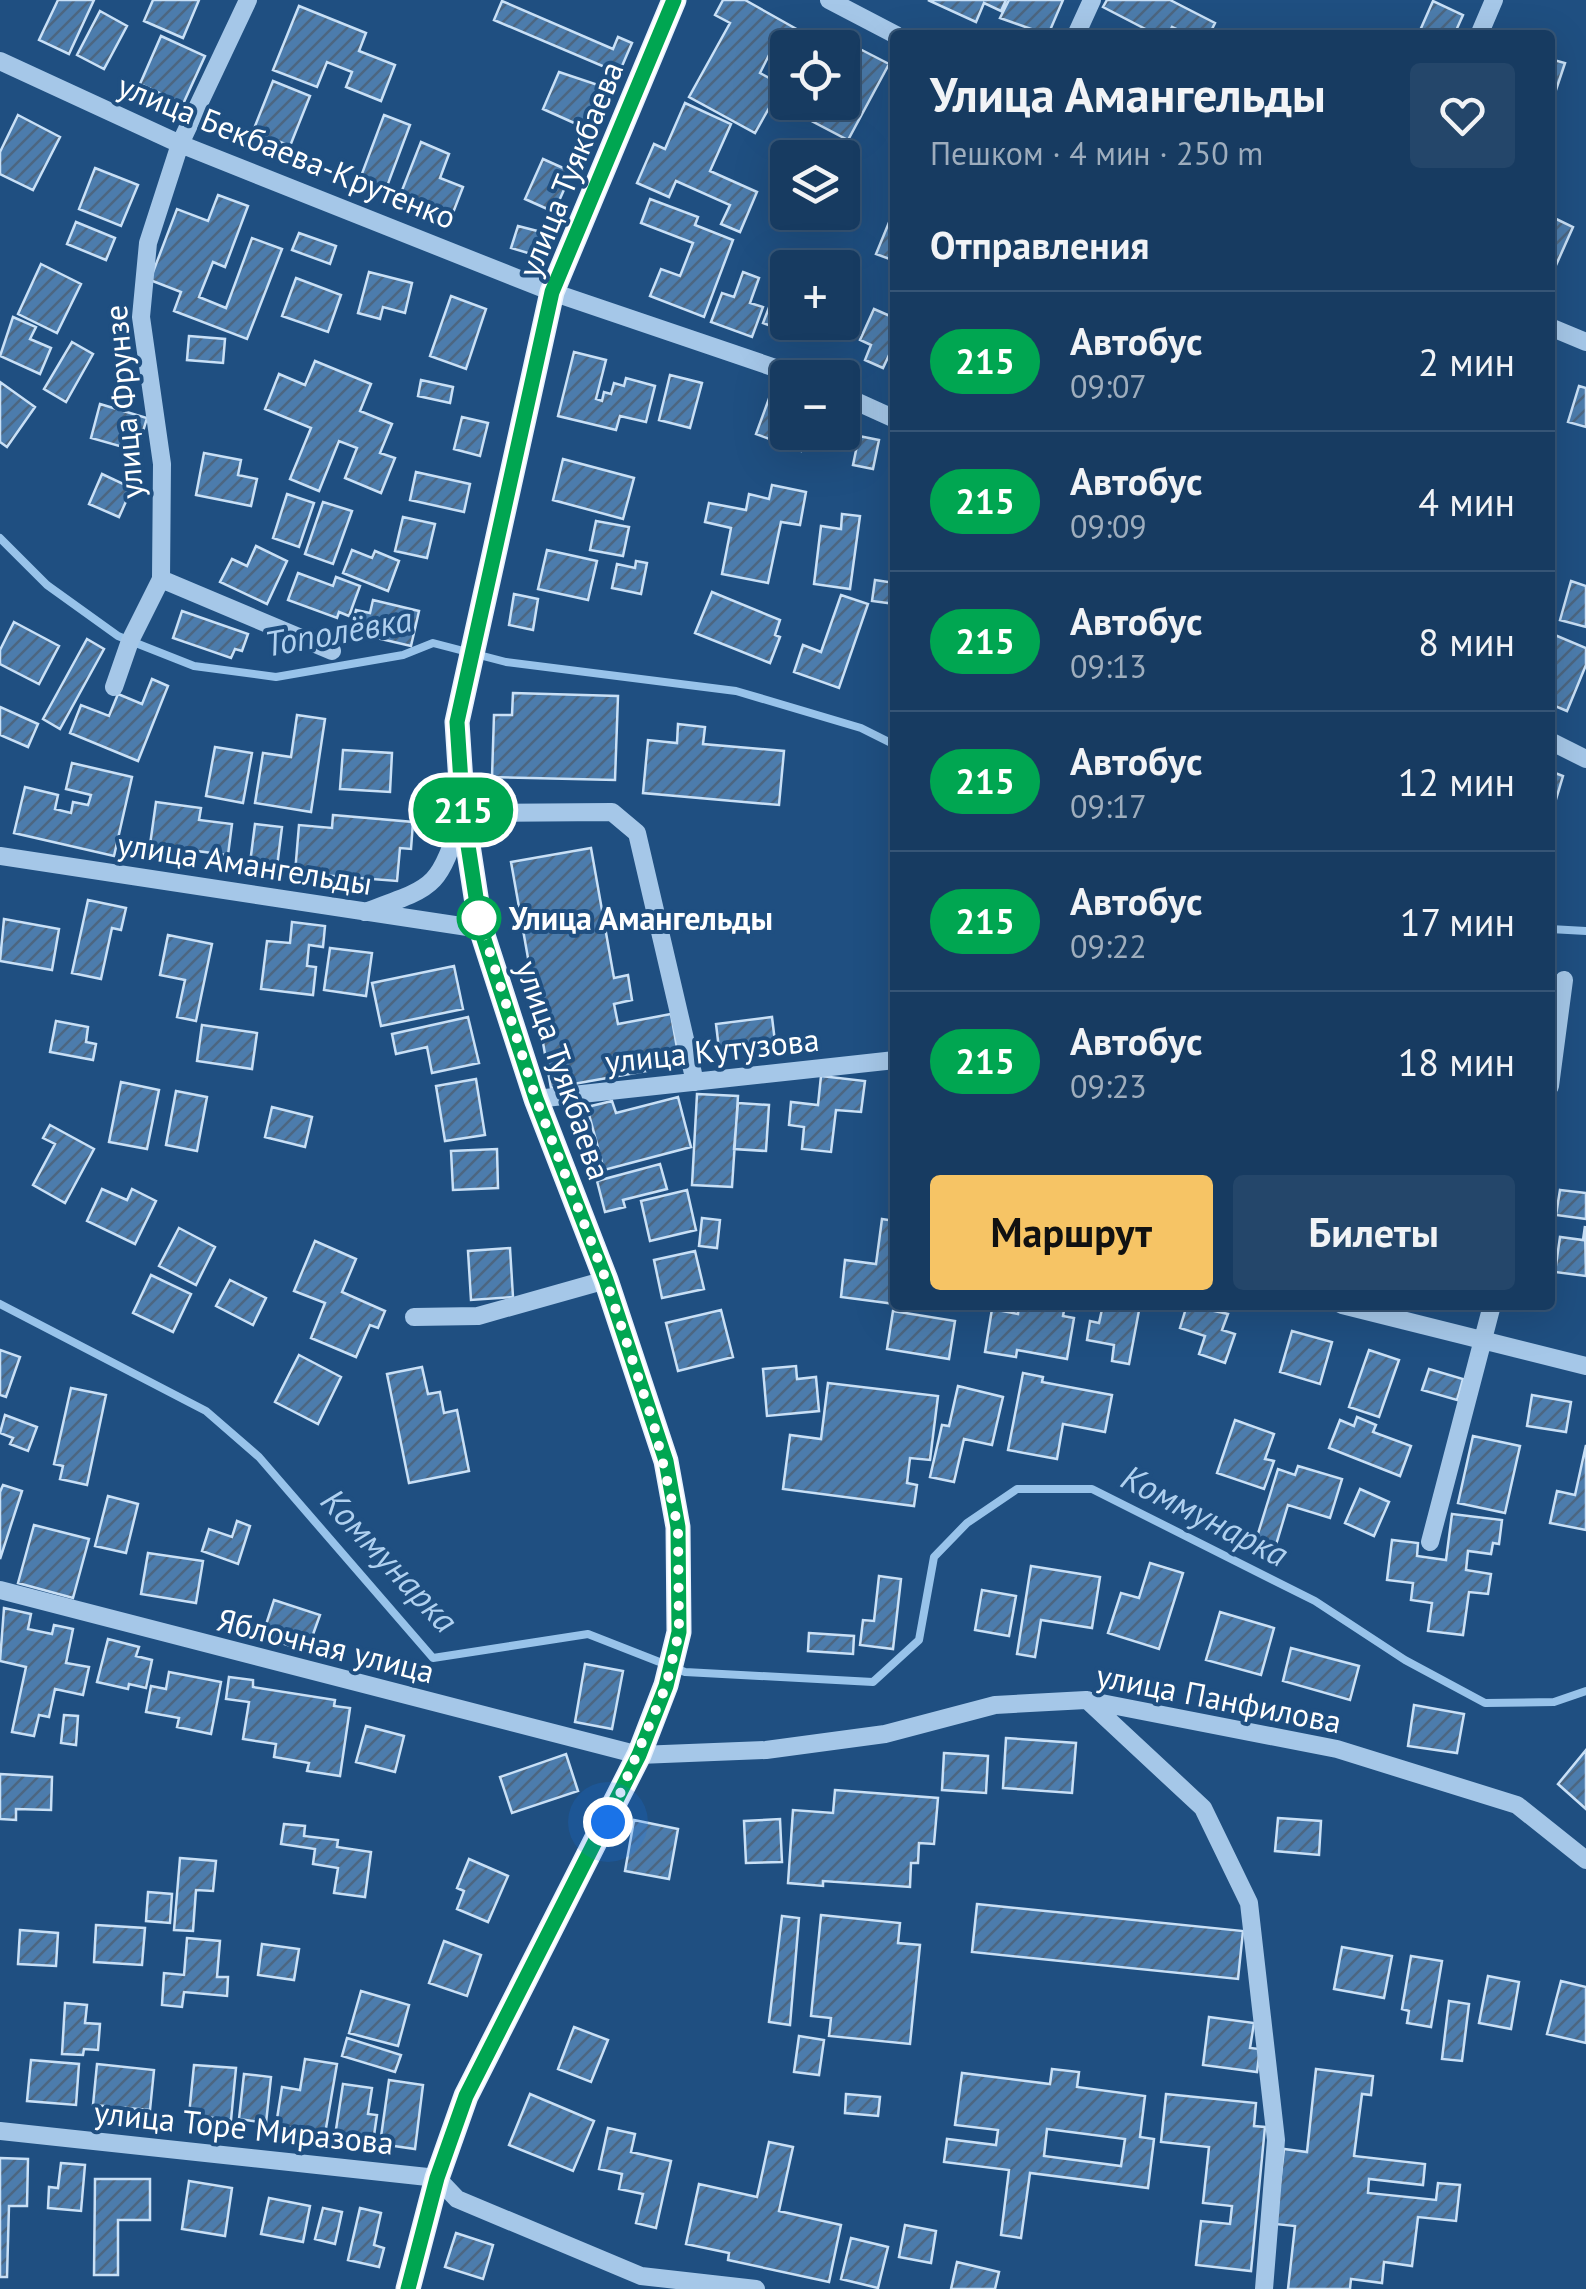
<!DOCTYPE html>
<html lang="ru">
<meta charset="utf-8">
<style>
:root{--surface:#173b61;--page:#24466a;--text:#f1f3f6;--muted:#9eadbd;--line:#365576;--accent:#f6c465}
body{margin:0;font-family:"PT Sans",sans-serif;background:var(--page);color:var(--text);height:100vh;display:flex;flex-direction:column;font-size:38px;white-space:nowrap}
*{box-sizing:border-box;margin:0}
p{font-size:32px;color:var(--muted)}
.icon{flex:none;width:55px;height:55px;fill:none;stroke:currentColor;stroke-width:2;stroke-linecap:round;stroke-linejoin:round}
.map{position:relative;flex:1;overflow:hidden}
.panel{position:absolute;left:890px;top:30px;width:665px;height:1280px;display:flex;flex-direction:column;background:var(--surface);border-radius:10px;box-shadow:0 10px 40px #0002,0 0 0 2px var(--line)}
.panel>*{flex:none}
.badge{padding:0 20px;border-radius:32px;font-size:35px;line-height:65px}
.fabs{position:absolute;left:770px;top:30px;display:grid;gap:20px}
.fabs a{display:grid;place-items:center;width:90px;height:90px;border-radius:10px;background:var(--surface);box-shadow:0 10px 40px #0002,0 0 0 2px var(--line);font-size:50px}
.you{position:absolute;width:50px;height:50px;margin:-25px;border:8px solid #fff;border-radius:50%;background:#1a73e8;box-shadow:0 0 0 15px #1a73e833}
.map>.badge{position:absolute;translate:-50% -50%;box-shadow:0 0 0 5px #fff}
h2{padding:0 40px;font-size:38px;line-height:90px}
.round{display:grid;place-items:center;flex:none;width:105px;height:105px;border-radius:10px;background:var(--page)}
.headline{display:flex;align-items:center;justify-content:space-between;height:170px;padding:0 40px}
h1{font-size:48px;font-weight:600;line-height:75px}
.cta{display:flex;gap:20px;margin-top:auto;padding:20px 40px}
.cta a{flex:1;height:115px;border-radius:10px;background:var(--accent);color:#111;font-size:40px;font-weight:600;line-height:115px;text-align:center}
.cta a+a{background:var(--page);color:var(--text)}
ul{padding:0;list-style:none}
li{display:flex;align-items:center;gap:30px;height:140px;padding:0 40px;border-top:2px solid var(--line)}
li div{flex:1}
li b{display:block;font-size:38px}
li em{font-style:normal}
li .badge{min-width:110px;font-weight:700;text-align:center}
.map>svg:first-child{display:block}
</style>
<div class="map">
<svg width="1586" height="2289" viewBox="0 0 1586 2289">
<defs>
<pattern id="building-hatch" width="6" height="6" patternUnits="userSpaceOnUse" patternTransform="scale(2.5)"><rect width="6" height="6" fill="#4c7cac"/><path d="M-1 1l2-2M0 6l6-6M5 7l2-2" fill="none" stroke="#4c6681"/></pattern>
</defs>
<rect width="100%" height="100%" fill="#1f4f81"/>
<g fill="none" stroke-linecap="round" stroke-linejoin="round">
<path stroke="#98c3ea" stroke-width="8" d="M0 538 47 585 118 636 194 666 276 677 403 655 433 643 506 662 736 691 861 728 895 745
M1550 929 1586 931
M0 1304 206 1411 259 1457 433 1658 588 1634 685 1672 873 1682 919 1640 934 1557 967 1523 1017 1489H1092L1315 1601 1405 1660 1485 1703 1554 1702 1586 1691"/>
</g>
<path fill="url(#building-hatch)" stroke="#c9e0f6" stroke-width="2.5" fill-rule="evenodd" d="M58 0H94L69 54 39 40Z
M153 0H199L183 38 144 21Z
M723 0H745L825 45 788 48V66L769 55 760 73 782 85 755 133 689 97 730 23 715 15Z
M928 0H1006L1001 11 984 3 976 22Z
M1009 0H1063L1048 35 1000 18Z
M1107 0H1170L1215 23 1209 35H1189L1172 27 1168 35H1157L1103 7Z
M502 1 613 49 618 37 632 43 619 73 494 20Z
M1433 1 1463 15 1454 35H1418Z
M299 6 366 33 359 51 395 65 381 101 346 87 352 72 327 62 317 87 273 70Z
M100 11 127 26 104 69 77 55Z
M161 36 205 56 183 104 140 84Z
M854 46 889 64 848 140 783 106 788 98V102H842V68Z
M1550 59 1565 63 1552 102 1550 101Z
M559 72 601 86 583 127 543 109Z
M273 81 310 96 290 146 253 131Z
M685 103 731 124 710 171 757 192 740 232 721 224 730 205 676 181 669 197 637 183 654 144 665 149Z
M18 115 60 137 33 190 0 174V152Z
M384 115 410 125 386 189 360 179Z
M421 142 449 154 440 178 463 187 451 218 399 198Z
M543 159 572 172 554 212 525 199Z
M95 168 138 185 121 226 79 209Z
M218 195 248 206 225 267 213 262 199 297 226 308 252 238 282 249 247 339 174 311 181 292 150 280 177 209 208 221Z
M650 199 698 217 695 225 733 240 704 317 650 296 661 269 680 276 693 243 641 223Z
M892 215 895 216V261L876 254Z
M1550 216 1573 227 1553 272 1550 270Z
M76 222 115 238 106 260 67 244Z
M518 226 545 233 538 256 511 248Z
M299 233 336 246 330 264 292 250Z
M41 264 81 284 57 333 18 314Z
M784 269 788 322H800L795 335 763 323Z
M369 272 412 283 405 313 383 307 380 319 358 313Z
M743 272 759 278 750 303 763 307 752 337 711 322 722 293 734 297Z
M296 278 341 295 328 332 282 316Z
M451 296 486 309 466 369 430 356Z
M894 306 895 342 883 368 865 360 871 345 860 340 874 309 890 316Z
M13 317 36 327 30 339 51 348 40 374 0 356Z
M189 336 225 339 223 363 187 360Z
M72 342 93 354 66 402 44 389Z
M574 352 606 360 596 399 602 401 604 392 611 394 614 383 624 386 626 378 655 386 646 422 620 416 616 430 558 416Z
M315 361 371 384 360 411 392 424 380 453 395 458 381 493 345 478 357 448 339 441 319 491 290 479 311 428 265 409 279 374 305 385Z
M670 375 702 383 690 428 659 420Z
M421 380 453 387 450 403 418 396Z
M0 382 35 407 7 447 0 442Z
M1579 386 1586 388V427L1568 422Z
M771 393 788 400V432H808L801 451 756 434Z
M100 404 147 418 137 451 91 438Z
M462 417 488 423 480 456 454 449Z
M859 436 879 440 873 469 853 465Z
M204 453 241 460 238 475 257 479 251 506 196 495Z
M563 459 634 478 623 519 553 500Z
M416 472 470 484 464 512 410 500Z
M102 474 132 488 119 517 89 504Z
M772 485 806 492 800 525 781 522 768 583 722 574 731 528 705 522 709 503 746 510 749 494 769 499Z
M287 494 314 503 299 547 273 538Z
M323 502 352 511 333 564 305 554Z
M842 514 860 516 850 589 814 584 821 526 841 529Z
M403 517 435 524 427 558 395 551Z
M596 521 629 527 623 556 590 550Z
M256 546 287 561 267 604 220 582 232 559 247 566Z
M352 550 372 558 375 551 399 561 388 591 343 573Z
M547 550 597 561 588 600 538 589Z
M636 561 647 563 641 594 612 588 617 564 635 568Z
M298 573 333 586 336 577 360 586 349 616 339 612 337 618 288 600Z
M875 580 895 583V604L872 601Z
M1571 581 1586 586V627L1560 620Z
M712 592 780 620 775 635 780 637 770 663 695 633Z
M514 594 538 599 533 630 509 625Z
M841 595 868 604 839 688 794 672 803 645 821 652Z
M373 600 419 611 411 646 351 632 356 610 370 613Z
M182 611 248 634 242 651 235 649 231 658 173 638Z
M14 622 59 646 39 684 0 664V650Z
M1550 633 1586 648V665L1567 711 1550 704Z
M87 639 104 649 60 729 43 719Z
M152 679 168 686 138 761 70 733 81 705 109 716 118 694 142 704Z
M513 693 618 696 615 780 492 777 494 715H512Z
M0 707 38 724 28 747 0 735Z
M297 715 325 719 311 812 255 803 263 753 291 757Z
M678 724 705 727 703 744 784 751 779 805 643 793 648 740 677 743Z
M215 747 252 753 243 803 206 796Z
M343 750 392 753 390 792 340 789Z
M72 763 132 777 114 856 14 833 25 787 58 795 55 809 71 813 73 802 88 805 91 795 66 789Z
M1550 771 1563 776 1551 816H1550Z
M156 802 201 808 199 820 232 824 228 855 150 845Z
M333 815 413 822 411 849 400 848 397 881 295 873 299 825 332 828Z
M255 824 282 827 276 875 249 871Z
M591 848 614 978 628 975 632 1000 614 1004 618 1024 671 1014 680 1065 551 1088 511 862Z
M88 900 126 908 121 930 112 928 101 979 72 973Z
M4 919 59 929 52 970 0 961Z
M292 922 325 926 323 947 309 945 307 966 316 967 313 995 261 989 267 941 290 943Z
M168 935 212 944 196 1021 177 1017 185 980 160 975Z
M330 948 372 953 366 996 324 990Z
M454 966 463 1009 381 1026 372 983Z
M468 1017 479 1063 432 1073 427 1047 396 1054 392 1034Z
M772 1017 775 1042 719 1049 716 1024Z
M56 1021 88 1027 86 1042 96 1044 93 1060 50 1052Z
M202 1025 257 1033 252 1069 197 1061Z
M821 1076 865 1081 861 1112 836 1110 831 1152 802 1149 804 1127 789 1125 791 1102 818 1105Z
M476 1079 485 1135 445 1141 436 1086Z
M121 1082 159 1090 147 1149 109 1142Z
M176 1091 207 1097 197 1151 166 1145Z
M697 1094 738 1096 732 1187 692 1185Z
M678 1097 691 1147 604 1170 587 1107 612 1101 616 1113Z
M738 1103 769 1105 766 1151 734 1149Z
M272 1107 312 1117 305 1147 265 1137Z
M50 1125 94 1149 65 1203 33 1185 55 1144 43 1138Z
M497 1149 498 1188 453 1190 451 1151Z
M660 1164 667 1189 623 1200 625 1207 605 1212 597 1181Z
M102 1189 127 1200 132 1189 156 1201 135 1244 87 1221Z
M687 1190 696 1230 650 1241 641 1201Z
M1560 1190 1586 1193V1219L1556 1215Z
M702 1218 720 1220 717 1248 699 1246Z
M882 1219 895 1221V1304L841 1297 845 1260 876 1264Z
M1585 1226 1586 1276 1555 1272 1560 1237 1583 1240Z
M179 1228 215 1247 196 1285 159 1266Z
M315 1241 356 1259 342 1292 385 1311 378 1328 370 1325 356 1357 311 1338 325 1303 294 1291Z
M510 1248 513 1297 471 1300 468 1251Z
M695 1251 704 1289 662 1298 654 1260Z
M151 1275 191 1294 173 1332 133 1313Z
M230 1280 266 1298 253 1325 216 1306Z
M1019 1305H1065L1063 1316 1074 1318 1067 1359 1017 1350 1016 1357 985 1352 992 1309 1018 1314Z
M1103 1305H1140L1129 1364 1112 1361 1114 1345 1087 1340 1090 1321 1099 1323Z
M1187 1305 1228 1314 1222 1330 1235 1334 1225 1363 1199 1354 1205 1336 1180 1328Z
M721 1310 733 1357 678 1371 666 1323Z
M893 1311 955 1321 949 1359 887 1349Z
M1292 1331 1332 1342 1320 1384 1280 1372Z
M0 1350 20 1357 6 1397 0 1395Z
M1369 1350 1399 1360 1379 1417 1349 1407Z
M299 1355 341 1377 318 1424 275 1402Z
M796 1366 797 1379 816 1377 819 1411 767 1416 763 1369Z
M422 1367 428 1394 440 1392 444 1413 457 1410 469 1471 409 1483 387 1374Z
M1429 1369 1463 1379 1457 1400 1422 1390Z
M1023 1373 1043 1377 1042 1382 1112 1395 1105 1432 1063 1424 1057 1459 1008 1450Z
M828 1383 938 1396 930 1460 910 1458 907 1483 917 1485 914 1506 783 1489 790 1435 821 1439Z
M958 1386 1003 1397 992 1445 964 1439 954 1482 930 1477 942 1425 949 1426Z
M71 1388 106 1395 87 1485 60 1479 63 1466 54 1464Z
M1532 1395 1571 1402 1566 1432 1527 1426Z
M5 1415 37 1427 28 1451 10 1444 13 1438 0 1433Z
M1357 1417 1376 1425 1373 1432 1411 1446 1400 1476 1329 1448 1340 1420 1354 1426Z
M1235 1420 1274 1434 1265 1459 1274 1461 1264 1489 1217 1473Z
M1473 1436 1520 1446 1505 1513 1458 1503Z
M1586 1445V1530L1550 1523 1557 1491 1575 1495Z
M1298 1466 1342 1479 1330 1518 1288 1505 1272 1558 1252 1553 1278 1469 1295 1475Z
M3 1485 22 1491 0 1559V1492Z
M1360 1489 1389 1502 1374 1536 1345 1523Z
M108 1496 138 1504 126 1553 95 1546Z
M1452 1514 1502 1520 1499 1544 1493 1543 1491 1554 1468 1551 1466 1570 1491 1574 1488 1594 1469 1592 1463 1635 1428 1631 1432 1603 1411 1600 1413 1583 1387 1580 1392 1540 1418 1543 1417 1556 1446 1560Z
M237 1521 250 1526 238 1564 202 1551 209 1529 232 1537Z
M34 1525 89 1539 73 1598 18 1583Z
M148 1553 203 1561 196 1603 141 1594Z
M1150 1563 1183 1573 1159 1649 1108 1633 1121 1593 1139 1598Z
M1031 1566 1100 1577 1092 1628 1041 1620 1035 1657 1017 1654Z
M879 1576 901 1579 893 1649 860 1645 863 1620 874 1621Z
M982 1590 1016 1596 1009 1636 975 1630Z
M274 1600 320 1615 311 1640 342 1650 338 1661 262 1637Z
M4 1608 31 1614 28 1629 52 1634 54 1625 73 1629 66 1663 89 1667 83 1695 55 1689 49 1717 39 1715 34 1736 12 1732 26 1667 0 1661Z
M1220 1612 1274 1628 1261 1675 1206 1660Z
M809 1633 854 1636 853 1654 808 1651Z
M108 1639 139 1647 136 1656 152 1660 146 1688 129 1684 128 1689 97 1682Z
M1291 1648 1359 1666 1350 1700 1283 1681Z
M585 1664 623 1671 612 1729 575 1722Z
M169 1672 221 1682 211 1734 177 1727 179 1718 146 1712 151 1686 166 1689Z
M229 1677 253 1680V1687L335 1700 334 1706 350 1708 340 1776 307 1771 309 1763 274 1757 276 1744 243 1739 249 1702 226 1699Z
M1414 1705 1464 1714 1457 1753 1408 1746Z
M64 1715 78 1716 76 1745 61 1743Z
M366 1726 404 1736 395 1772 356 1762Z
M1006 1738 1076 1743 1072 1793 1003 1788Z
M1586 1750V1809L1558 1784Z
M944 1753 988 1756 986 1793 942 1790Z
M566 1754 578 1791 512 1813 500 1777Z
M0 1774 52 1777 51 1810 16 1809V1820L0 1819Z
M835 1790 938 1798 934 1844 919 1843 918 1863H911L910 1887 823 1881V1886L788 1883 793 1810 833 1813Z
M1278 1818 1321 1821 1319 1855 1275 1851Z
M780 1819 782 1862 746 1863 744 1821Z
M634 1820 678 1829 669 1879 625 1871Z
M284 1824 305 1826 304 1836 338 1840 337 1847 371 1852 365 1897 334 1893 338 1868 313 1864 315 1849 281 1844Z
M180 1858 216 1861 213 1891 196 1890 193 1931 174 1930Z
M469 1859 508 1876 488 1922 457 1909 464 1891 457 1888Z
M148 1892 172 1894 170 1923 146 1921Z
M977 1904 1243 1931 1238 1979 972 1952Z
M821 1915 900 1923 898 1943 920 1945 910 2044 829 2036 831 2018 811 2016Z
M782 1916 799 1918 790 2025 769 2022Z
M96 1925 145 1928 142 1965 94 1962Z
M20 1930 58 1933 56 1966 18 1964Z
M187 1938 220 1941 217 1977H228L227 1996 184 1992 182 2007 162 2005 164 1973 184 1975Z
M444 1941 481 1955 467 1996 429 1983Z
M262 1944 299 1949 294 1980 258 1975Z
M1342 1947 1392 1956 1384 1998 1334 1989Z
M1411 1956 1442 1961 1431 2027 1407 2023 1409 2011 1402 2009Z
M1488 1976 1519 1982 1511 2029 1479 2023Z
M1561 1981 1586 1987V2043L1547 2034Z
M361 1991 409 2005 398 2046 349 2033Z
M1449 2001 1469 2004 1462 2061 1442 2059Z
M65 2003 87 2005 85 2023 100 2024 98 2050 84 2049 83 2055 62 2054Z
M1209 2017 1254 2023 1250 2048 1260 2049 1257 2072 1203 2065Z
M574 2027 608 2040 591 2082 558 2069Z
M799 2036 824 2040 819 2075 794 2072Z
M347 2038 401 2055 395 2072 342 2056Z
M305 2059 337 2064 325 2134 276 2125 282 2087 300 2090Z
M31 2060 79 2064 76 2105 27 2101Z
M97 2064 154 2070 150 2110 93 2105Z
M194 2065 236 2068 231 2120 189 2115Z
M1052 2069 1079 2072 1077 2087 1145 2096 1140 2137 1154 2139 1148 2188 1030 2173 1021 2238 1001 2235 1009 2170 944 2162 947 2139 996 2145 998 2130 955 2125 962 2073 1050 2084ZM1047 2129 1125 2139 1121 2166 1044 2156Z
M1316 2069 1373 2076 1371 2095 1362 2094 1354 2156 1425 2164 1423 2185 1369 2179 1368 2193 1436 2200 1438 2183 1460 2185 1456 2221 1418 2217 1412 2266 1384 2262 1382 2283 1351 2279 1350 2289H1288L1295 2226 1275 2224 1284 2149 1307 2152Z
M244 2074 271 2077 266 2123 239 2119Z
M389 2080 423 2085 415 2149 380 2144Z
M343 2084 372 2088 368 2114 377 2115 373 2142 335 2136Z
M530 2094 594 2121 573 2171 509 2145Z
M846 2094 880 2097 878 2116 845 2113Z
M1166 2094 1256 2103 1254 2126 1265 2127 1251 2271 1196 2265 1201 2221 1230 2224 1232 2206 1203 2203 1209 2147 1161 2142Z
M608 2128 635 2134 631 2152 671 2161 656 2228 636 2223 643 2194 619 2189 622 2174 599 2169Z
M769 2142 793 2147 779 2211 841 2225 829 2282 728 2260 729 2253 686 2244 699 2184 757 2197Z
M0 2158 28 2159 27 2206H9L7 2277H0Z
M61 2163 85 2165 81 2211 48 2208 49 2187 58 2188Z
M95 2179H150V2220H118V2275H94Z
M189 2181 232 2188 225 2236 182 2229Z
M269 2198 310 2206 303 2242 261 2234Z
M323 2208 342 2212 335 2244 315 2239Z
M360 2208 381 2213 374 2245 384 2248 379 2267 348 2260Z
M905 2225 936 2231 931 2263 899 2257Z
M456 2233 493 2245 483 2279 445 2267Z
M851 2238 888 2247 878 2288 841 2279Z
M957 2262 999 2272 995 2289H951Z"/>
<g fill="none" stroke-linecap="round" stroke-linejoin="round">
<path stroke="#a5c7e8" stroke-width="18" d="M829 0 896 35
M1076 35 1092 0
M1479 35 1494 0
M0 61 180 144 552 292 805 378
M1550 327 1586 342
M842 395 895 419
M161 579 332 651
M114 687 130 641 161 579 162 464 141 317 148 243 180 144 248 0
M1550 741 1586 759
M0 856 481 929
M365 912C439 885 437 889 463 813L612 812 637 833 695 1082
M1550 1086 1564 980
M536 1099 895 1060
M1342 1305 1586 1366
M414 1317 478 1316 606 1280
M1430 1542 1492 1305
M0 1590 639 1755 766 1750 885 1734 995 1705 1086 1700 1337 1749 1517 1805 1586 1860
M1087 1700 1203 1808 1249 1903 1276 2140 1264 2289
M0 2131 437 2178 457 2199 641 2276 756 2289"/>
<path stroke="#e7f1fe" stroke-width="25" d="M408 2289 437 2178 466 2096 639 1755 666 1685 679 1632 678 1527 666 1461 606 1280 536 1099 481 929 463 813 457 722 552 292 674 0"/>
</g>
<g fill="none" stroke-linecap="round" stroke-linejoin="round">
<defs>
<path id="line" d="M408 2289 437 2178 466 2096 639 1755 666 1686 679 1632 678 1527 666 1461 606 1280 536 1099 481 930 463 813 457 722 552 292 674 0"/>
</defs>
<use href="#line" stroke="#fff" stroke-width="22"/>
<use href="#line" stroke="#00a651" stroke-width="15"/>
<path stroke="#fff" stroke-width="10" stroke-dasharray="0 18" d="M479 918 536 1099 606 1280 654 1425 678 1527 679 1632 666 1686 608 1822"/>
</g>
<circle fill="#fff" stroke="#00a651" stroke-width="5" cx="479" cy="918" r="20"/>
<g text-anchor="middle" dominant-baseline="central" stroke-width="8" stroke-linejoin="round" paint-order="stroke">
<g font-size="32" fill="#fff" stroke="#1f4f81">
<text transform="translate(287 151) rotate(22)">улица Бекбаева-Крутенко</text>
<text transform="translate(570 169) rotate(-68)">улица Туякбаева</text>
<text transform="translate(123 402) rotate(-95)">улица Фрунзе</text>
<text transform="translate(245 863) rotate(9)">улица Амангельды</text>
<text transform="translate(712 1050) rotate(-6)">улица Кутузова</text>
<text transform="translate(564 1070) rotate(71)">улица Туякбаева</text>
<text transform="translate(326 1645) rotate(14)">Яблочная улица</text>
<text transform="translate(1219 1698) rotate(11)">улица Панфилова</text>
<text transform="translate(244 2127) rotate(6)">улица Торе Миразова</text>
</g>
<g font-size="32" font-weight="bold" fill="#fff" stroke="#1f4f81" text-anchor="start">
<text x="509" y="918">Улица Амангельды</text>
</g>
<g font-size="35" font-style="italic" fill="#b0d1f0" stroke="#1f4f81">
<text transform="translate(338 631) rotate(-10)">Тополёвка</text>
<text transform="translate(1205 1515) rotate(27)">Коммунарка</text>
<text transform="translate(390 1560) rotate(47)">Коммунарка</text>
</g>
</g>
</svg>
<div class="fabs">
<a><svg class="icon" aria-label="locate" viewBox="0 0 24 24"><circle cx="12" cy="12" r="6"/><path d="M12 2v4M12 18v4M2 12h4M18 12h4"/></svg></a>
<a><svg class="icon" aria-label="layers" viewBox="0 0 24 24"><path d="M12 4l9 5-9 5-9-5zM3 14l9 5 9-5"/></svg></a>
<a>+</a>
<a>−</a>
</div>
<div class="you" style="left:608px;top:1822px"></div>
<b class="badge" style="left:463px;top:810px;background:#00a651;color:#fff">215</b>
<section class="panel">
<div class="headline"><div><h1>Улица Амангельды</h1><p>Пешком · 4 мин · 250 m</p></div><a class="round"><svg class="icon" aria-label="heart" viewBox="0 0 24 24"><path d="M12 20l-8-8c-3-5 5-10 8-4 3-6 11-1 8 4z"/></svg></a></div>
<h2>Отправления</h2>
<ul>
<li><span class="badge" style="background:#00a651;color:#fff">215</span><div><b>Автобус</b><p>09:07</p></div><em>2 мин</em></li>
<li><span class="badge" style="background:#00a651;color:#fff">215</span><div><b>Автобус</b><p>09:09</p></div><em>4 мин</em></li>
<li><span class="badge" style="background:#00a651;color:#fff">215</span><div><b>Автобус</b><p>09:13</p></div><em>8 мин</em></li>
<li><span class="badge" style="background:#00a651;color:#fff">215</span><div><b>Автобус</b><p>09:17</p></div><em>12 мин</em></li>
<li><span class="badge" style="background:#00a651;color:#fff">215</span><div><b>Автобус</b><p>09:22</p></div><em>17 мин</em></li>
<li><span class="badge" style="background:#00a651;color:#fff">215</span><div><b>Автобус</b><p>09:23</p></div><em>18 мин</em></li>
</ul>
<div class="cta"><a>Маршрут</a><a>Билеты</a></div>
</section>
</div>
